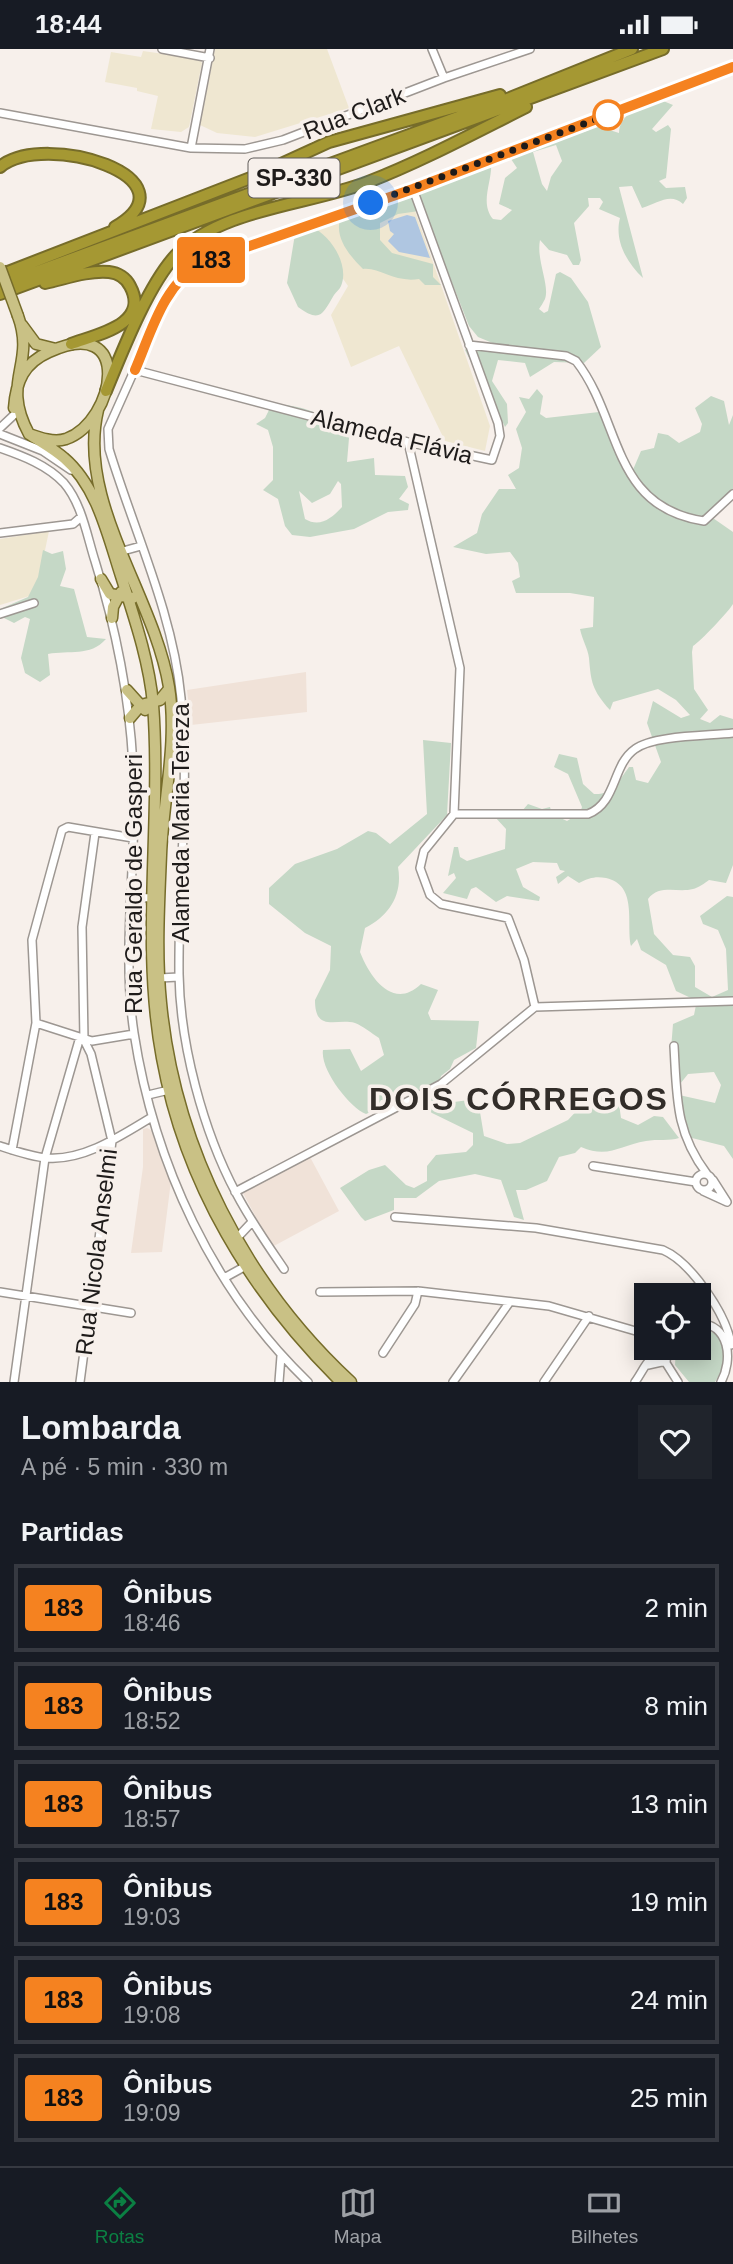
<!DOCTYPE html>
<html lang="pt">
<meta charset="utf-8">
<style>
:root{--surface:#171b24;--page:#20242c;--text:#f1f3f6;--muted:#9ea1a6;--line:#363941;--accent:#0b8043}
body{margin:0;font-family:Arial,sans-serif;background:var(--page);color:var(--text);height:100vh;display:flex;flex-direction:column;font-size:26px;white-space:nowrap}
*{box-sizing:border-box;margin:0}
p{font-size:23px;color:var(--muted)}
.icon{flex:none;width:38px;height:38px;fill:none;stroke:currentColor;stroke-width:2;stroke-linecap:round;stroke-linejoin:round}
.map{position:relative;height:1333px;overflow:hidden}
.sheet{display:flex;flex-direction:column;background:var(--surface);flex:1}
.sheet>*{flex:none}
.badge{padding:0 14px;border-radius:5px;font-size:24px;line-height:46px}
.buttons{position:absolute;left:634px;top:1234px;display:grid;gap:14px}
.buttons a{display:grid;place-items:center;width:77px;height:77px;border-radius:0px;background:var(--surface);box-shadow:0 4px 18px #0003;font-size:35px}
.you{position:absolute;width:35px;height:35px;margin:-18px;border:5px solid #fff;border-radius:50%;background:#1a73e8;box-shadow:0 0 0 10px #1a73e833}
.map>.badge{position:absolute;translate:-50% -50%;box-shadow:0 0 0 4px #fff}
h2{padding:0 21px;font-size:26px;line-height:63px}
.round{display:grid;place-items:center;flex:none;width:74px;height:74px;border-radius:0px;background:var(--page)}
.overview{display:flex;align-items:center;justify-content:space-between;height:119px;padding:0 21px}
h1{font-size:33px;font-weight:800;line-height:52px}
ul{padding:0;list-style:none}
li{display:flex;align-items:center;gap:21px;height:88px;margin:0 14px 10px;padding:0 7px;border:4px solid var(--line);border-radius:0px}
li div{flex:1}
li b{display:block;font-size:26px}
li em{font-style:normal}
li .badge{min-width:77px;font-weight:700;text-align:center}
.status{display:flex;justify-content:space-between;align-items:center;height:49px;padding:0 35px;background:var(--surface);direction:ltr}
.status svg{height:19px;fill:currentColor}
.menu{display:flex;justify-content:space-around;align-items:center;height:98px;border-top:2px solid var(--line);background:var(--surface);font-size:19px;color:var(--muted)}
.menu a{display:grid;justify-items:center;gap:4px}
.menu .current{color:var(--accent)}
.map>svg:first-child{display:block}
</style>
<div class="status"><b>18:44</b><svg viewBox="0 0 49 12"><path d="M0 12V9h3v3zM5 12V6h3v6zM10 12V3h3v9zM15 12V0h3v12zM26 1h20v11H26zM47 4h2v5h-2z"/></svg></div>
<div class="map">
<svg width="733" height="1333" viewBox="0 0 733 1333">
<rect width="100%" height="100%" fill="#f7f0eb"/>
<path fill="#efe7d1" d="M215 0H327L349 59 255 88 217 84 200 76Z
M143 2 199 10 202 14 189 78 181 83 151 80 158 47 137 42V39L105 33 111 3 141 8Z
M411 150 490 377 485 402 445 392 399 297 351 318 331 266 348 237 309 181Z
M49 482 36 545 0 556V490Z"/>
<path fill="#f0e2d8" d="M306 623 307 663 191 676 187 641Z
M147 1079 151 1081 171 1132 162 1203 131 1204 143 1118V1080Z
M310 1108 339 1162 272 1198 243 1144Z"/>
<path fill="#c5d8c6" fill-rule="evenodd" d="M656 49 673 56 652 80 656 83 668 76 671 80 666 129 659 132 666 139 685 138 687 149 683 155C670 143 657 155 642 159L632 137 619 138 643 229C627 214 614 192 620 169L599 160 603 153 600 149H588L589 157 574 174 581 211 579 216H573L567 206 549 201 540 191C536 211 550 236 545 250 543 254 541 257 539 260L544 264 548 262 556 225 560 223 571 229 588 253 601 298 584 314 554 313 530 328 525 314 498 311 492 332 507 355 508 374 505 378 479 321 472 315 465 301 468 297 475 302 495 295 478 288 469 277 421 154 419 162 398 165 380 174V191L392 204 433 215V228L441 236H425L419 230C394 234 380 218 363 220 350 207 333 188 341 168L487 111 491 113C493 132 479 153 493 170L501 171 512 161 499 155 505 129 517 119 507 104 517 99 533 102 547 89 560 85 584 83 597 77 619 84C619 66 641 56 656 49ZM556 96 562 112 551 128 547 142 542 135 533 103Z
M311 178C330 185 350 216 341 237 340 240 336 243 334 246 323 264 321 275 298 258L287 234 295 185Z
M537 340 543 347 540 365 546 369 599 363 632 423 641 402 654 399 658 384 668 386 679 394 700 383 702 375 695 359 711 347 724 352 729 376 733 366V442L710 467 733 483V555C729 562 700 593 693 597L692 603 694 640 708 661 700 670 710 674 720 666 733 670V816L726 834 709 831C705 834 698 839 693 840 678 844 659 835 648 850L654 885 673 906 690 908 695 917V938L712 948 728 941 726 900 718 881 703 875 700 867 727 847 733 848V1110L724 1097 688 1088 683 1080 679 1046 715 1054 721 1036 714 1023 688 1025 680 1035 671 1000 673 975 694 966 696 956 693 950 676 942 666 916 641 901 637 890 631 897C626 874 638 836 606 829 595 827 589 829 579 834L568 827 558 835 556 828 565 822 560 821 557 814 533 813 516 820 523 838 540 848 539 852 507 847 496 853 476 838 471 840 467 850 443 844 456 829 454 824 448 827 454 798H458L460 808 467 812 505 800 506 780 495 768 522 762 528 755 542 760 550 758 552 765 567 772 580 764 582 758 568 725 554 718 559 705 577 709 583 735 594 745C613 746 619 731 629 718H633L636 731 648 734 661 713 647 674 653 652 681 669 690 666 676 651 658 640 613 653 610 661C592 641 591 633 589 609 588 600 582 590 580 580L593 578 594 548 570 544H516L512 532 520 528 518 514 510 503 486 505 453 498 477 484 482 465 499 440H516L508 426 519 419 522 399 516 380 526 363 519 348 529 350Z
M284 356C310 358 332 370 349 389L347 413 374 409 375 426 405 427 408 438 399 450 409 455 408 461 388 463 354 480 310 488 292 486 285 477 278 450 263 441 273 431V398L268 381 256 375 265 369 270 359ZM338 432 341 435 342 458C332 469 320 479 305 470L299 442 312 454 330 445Z
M43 501 52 505 63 502 66 520 60 537 74 540 87 588 106 590C90 608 69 601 48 605L50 626 40 633 25 624 21 609 30 570 25 568 14 574 0 567V560L28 548 38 528Z
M423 691 451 694 447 766 398 818C403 846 389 867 365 879L360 903C371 931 394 961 421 935L438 941 428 964 431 971 479 972 476 999 454 1011 450 1020 441 1027 437 1044 454 1053 469 1051 480 1063 484 1087 507 1095 520 1094 568 1071 582 1056 595 1053 598 1041 603 1038 618 1047 621 1069 638 1076 654 1067 663 1068 679 1089C670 1092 657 1090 646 1092 620 1096 609 1110 581 1098L575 1104 559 1108 547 1132 526 1141H516L524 1171 514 1168 501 1131 475 1125 439 1132 416 1149H394V1161L365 1172 361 1168 340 1139 369 1121 385 1116 406 1136 414 1139 427 1132V1117L436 1106 466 1103 473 1096V1084L432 1064 404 1043 396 1052 381 1051 375 1061 366 1065C349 1058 320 1020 323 1001L350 1000 361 1022 384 1006 379 989C371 984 363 977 355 974 336 969 315 984 315 951L330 921 331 897 305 884 269 855V839L295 815 337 800 368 782 376 784 390 795 427 765Z
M698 1281C718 1281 723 1290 730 1307L715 1333H689L675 1316 676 1299 698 1298Z"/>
<path fill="#afc6e1" d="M407 166 415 168 430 209 399 203 388 192 394 185 390 182 388 172Z"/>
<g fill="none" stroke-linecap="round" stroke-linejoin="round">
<defs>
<path id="minor" d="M162 0 210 9
M432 0 444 29
M0 64 191 99 245 100 283 91 444 29 530 0
M191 99 210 0
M469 296 566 307 576 312C622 370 610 458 704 472L733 445
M135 321 408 393 492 411 500 387 498 374 413 140
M0 379 16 364
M0 385 43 402 71 421
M408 393 460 619 454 765 424 802 420 819 430 846 441 855 508 869 524 911 535 958
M0 399C23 407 47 416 64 434 82 455 87 487 95 512 119 589 133 666 134 746 135 826 122 905 134 984 154 1114 213 1242 308 1333
M0 484 73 475 81 468
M123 502 141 497
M0 565 34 554
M454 765H588C617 754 612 716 635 700 654 686 709 687 733 684
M130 848 152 849
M159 929 179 928
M535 958 733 952
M36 974 92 992 134 985
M674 997C677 1048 675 1083 707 1125
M148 1046 169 1041
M0 1097C15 1102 32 1108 47 1109 84 1112 122 1086 152 1068
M12 1101 36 974 32 891 62 781 68 778 133 789
M593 1117 696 1133
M696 1133a8 8 0 1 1 16 0a8 8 0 1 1-16 0Z
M703 1142 727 1153 713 1131
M235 1143 441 1035 535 958
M395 1168 536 1179 663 1201C691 1213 727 1266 731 1296
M236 1190 252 1173
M284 1220C267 1195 250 1171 236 1144 203 1082 180 995 179 925 178 833 190 740 181 649 173 564 134 482 109 400L108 380 168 246 192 220 733 18
M224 1229 244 1218
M0 1243 131 1264
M320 1243 418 1242 549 1257 646 1285
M698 1274C730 1275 733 1311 721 1333
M667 1298 666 1314 678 1333
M383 1304 415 1255 418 1242
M648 1316 666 1312
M14 1333 45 1109 80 988
M80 1333 112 1092 91 1005 84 991 82 878 95 784
M279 1333 281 1307
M453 1333 509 1254
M544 1333 589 1267
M635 1333C644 1321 649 1303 666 1304"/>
<path id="major" d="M22 276 36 295 56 300
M14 359C16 332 24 314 49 303 134 264 116 372 66 390 54 394 40 389 29 385 0 332 36 316 18 267
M98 361C76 453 154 546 169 638 178 694 163 750 161 806 159 855 156 905 161 954 175 1099 245 1235 351 1333
M29 385C41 393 54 400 64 409 97 437 108 487 121 527 134 568 149 611 153 655 162 773 140 892 162 1009 185 1135 251 1244 341 1333
M101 530 110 545 133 549
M112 569 113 558 121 543
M127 641 145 661
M130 669 141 656 160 651 169 640"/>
<path id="highway" d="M0 118C45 81 199 129 115 178
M0 226 253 128 329 93 500 46
M45 234C64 230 88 221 109 223 118 224 126 229 130 237 151 276 95 286 71 295
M0 236 510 49 632 0
M0 245 663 0
M106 342C122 303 148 236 176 206 221 159 309 156 368 133 422 112 474 84 526 58"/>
</defs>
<use href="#minor" stroke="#9d9792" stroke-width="10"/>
<use href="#major" stroke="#766c2a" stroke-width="13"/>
<use href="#highway" stroke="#766c2a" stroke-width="14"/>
<use href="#minor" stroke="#fff" stroke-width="7"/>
<use href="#major" stroke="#c9c185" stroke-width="10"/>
<use href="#highway" stroke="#a59833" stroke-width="10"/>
<defs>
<path id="major-bridge" d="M0 218 18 267"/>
</defs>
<use href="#major-bridge" stroke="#766c2a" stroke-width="13" stroke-linecap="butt"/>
<use href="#major-bridge" stroke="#c9c185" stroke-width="10"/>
</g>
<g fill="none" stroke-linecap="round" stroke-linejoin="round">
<defs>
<path id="line" d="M135 321C151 284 163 236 201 214L413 140 733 18"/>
</defs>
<use href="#line" stroke="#fff" stroke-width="16"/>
<use href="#line" stroke="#f58220" stroke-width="10"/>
<path stroke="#1e1b1a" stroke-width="7" stroke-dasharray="0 12.6" d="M371 154 608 66"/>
</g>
<circle fill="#fff" stroke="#f58220" stroke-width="3.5" cx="608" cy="66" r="14"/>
<g text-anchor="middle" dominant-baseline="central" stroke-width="7" stroke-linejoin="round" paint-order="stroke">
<rect fill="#f7f0eb" stroke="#5f5b59" stroke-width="2" x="248.5" y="109.5" width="91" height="39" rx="5"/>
<g font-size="23" font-weight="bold" fill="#1e1b1a">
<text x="294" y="129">SP-330</text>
</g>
<g font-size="24" fill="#1e1b1a" stroke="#f7f0eb">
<text transform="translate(354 64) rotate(-21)">Rua Clark</text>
<text transform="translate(392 387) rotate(14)">Alameda Flávia</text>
<text transform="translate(180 774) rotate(-90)">Alameda Maria Tereza</text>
<text transform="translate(133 835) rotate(-90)">Rua Geraldo de Gasperi</text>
<text transform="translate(96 1203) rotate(-83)">Rua Nicola Anselmi</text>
</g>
<g font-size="32" font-weight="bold" letter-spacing="2" fill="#322d29" stroke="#f7f0eb">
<text x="519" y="1050">DOIS CÓRREGOS</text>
</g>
</g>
</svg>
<div class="buttons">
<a><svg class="icon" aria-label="locate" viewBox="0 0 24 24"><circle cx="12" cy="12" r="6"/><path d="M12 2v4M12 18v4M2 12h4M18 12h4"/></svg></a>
</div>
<div class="you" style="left:371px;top:154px"></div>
<b class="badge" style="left:211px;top:211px;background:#f58220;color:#111">183</b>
</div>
<section class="sheet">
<div class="overview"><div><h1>Lombarda</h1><p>A pé · 5 min · 330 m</p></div><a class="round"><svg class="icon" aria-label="heart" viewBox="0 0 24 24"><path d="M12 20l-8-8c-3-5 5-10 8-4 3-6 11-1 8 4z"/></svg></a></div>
<h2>Partidas</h2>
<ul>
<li><span class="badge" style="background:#f58220;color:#111">183</span><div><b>Ônibus</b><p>18:46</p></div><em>2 min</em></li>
<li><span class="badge" style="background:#f58220;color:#111">183</span><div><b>Ônibus</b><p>18:52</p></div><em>8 min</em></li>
<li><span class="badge" style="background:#f58220;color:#111">183</span><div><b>Ônibus</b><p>18:57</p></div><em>13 min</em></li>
<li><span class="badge" style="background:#f58220;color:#111">183</span><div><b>Ônibus</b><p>19:03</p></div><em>19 min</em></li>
<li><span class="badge" style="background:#f58220;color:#111">183</span><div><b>Ônibus</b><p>19:08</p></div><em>24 min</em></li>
<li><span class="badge" style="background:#f58220;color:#111">183</span><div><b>Ônibus</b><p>19:09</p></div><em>25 min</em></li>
</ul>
</section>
<nav class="menu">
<a class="current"><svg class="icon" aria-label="directions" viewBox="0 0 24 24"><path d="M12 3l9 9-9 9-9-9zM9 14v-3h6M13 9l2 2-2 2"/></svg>Rotas</a>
<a><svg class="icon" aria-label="map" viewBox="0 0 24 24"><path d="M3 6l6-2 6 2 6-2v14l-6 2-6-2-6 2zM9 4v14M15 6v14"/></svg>Mapa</a>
<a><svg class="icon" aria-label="tickets" viewBox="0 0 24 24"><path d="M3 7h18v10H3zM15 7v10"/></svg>Bilhetes</a>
</nav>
